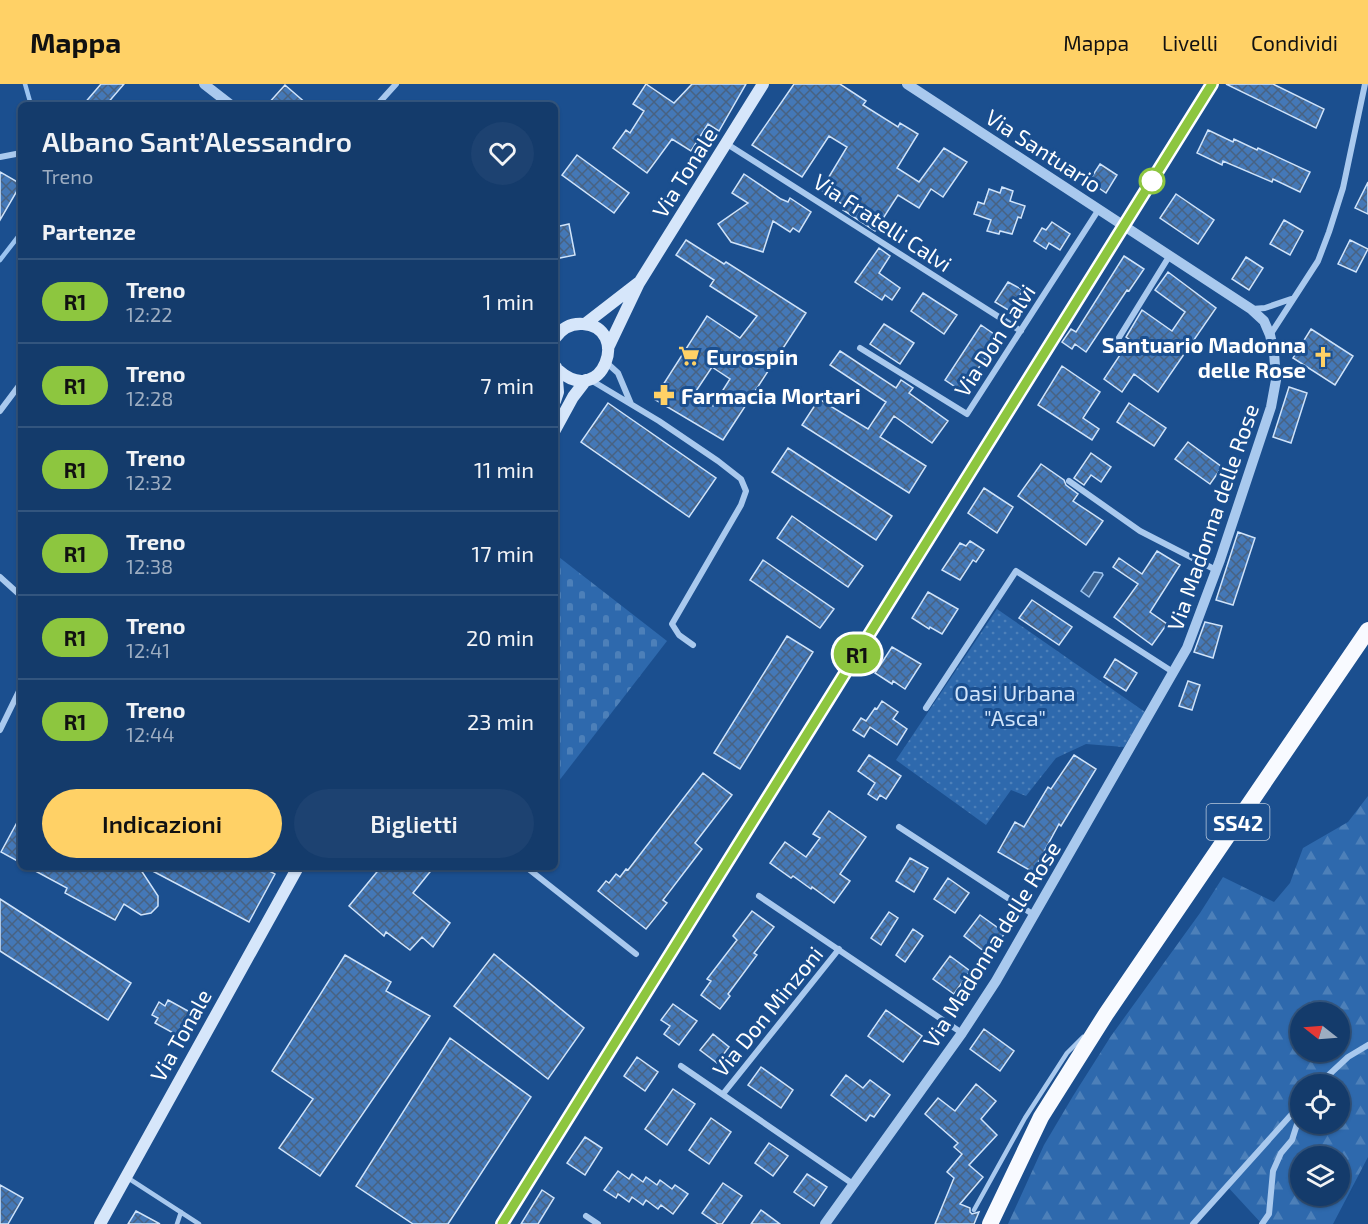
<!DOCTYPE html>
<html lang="it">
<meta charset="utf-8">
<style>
:root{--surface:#143b6b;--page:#1d4271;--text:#f1f3f6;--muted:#9dadc1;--line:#33557e;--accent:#ffd166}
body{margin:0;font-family:"Exo 2",sans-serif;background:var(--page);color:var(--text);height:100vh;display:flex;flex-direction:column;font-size:22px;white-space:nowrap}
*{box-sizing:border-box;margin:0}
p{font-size:20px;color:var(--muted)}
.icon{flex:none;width:33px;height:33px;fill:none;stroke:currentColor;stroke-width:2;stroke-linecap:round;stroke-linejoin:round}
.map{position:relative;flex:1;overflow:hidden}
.details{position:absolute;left:18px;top:18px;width:540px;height:768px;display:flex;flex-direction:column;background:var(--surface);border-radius:9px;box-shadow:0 2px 4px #0004,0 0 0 2px var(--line)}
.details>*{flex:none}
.badge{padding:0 12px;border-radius:20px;font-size:21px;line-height:39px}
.needle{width:39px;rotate:287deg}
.buttons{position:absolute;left:1290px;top:918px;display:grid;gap:12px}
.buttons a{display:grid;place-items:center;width:60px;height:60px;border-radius:50%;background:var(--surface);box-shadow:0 2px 4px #0004,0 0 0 2px var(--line);font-size:30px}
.map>.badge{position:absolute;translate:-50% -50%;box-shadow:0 0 0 3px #fff}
h2{padding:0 24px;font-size:22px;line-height:54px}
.round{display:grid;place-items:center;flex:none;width:63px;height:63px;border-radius:32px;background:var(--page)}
.headline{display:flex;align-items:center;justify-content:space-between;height:102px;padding:0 24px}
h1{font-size:28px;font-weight:600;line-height:45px}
.primary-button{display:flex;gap:12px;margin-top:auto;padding:12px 24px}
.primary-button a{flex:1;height:69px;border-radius:36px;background:var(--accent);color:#111;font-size:24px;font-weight:600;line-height:69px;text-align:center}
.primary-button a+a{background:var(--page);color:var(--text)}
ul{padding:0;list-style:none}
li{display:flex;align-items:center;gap:18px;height:84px;padding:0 24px;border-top:2px solid var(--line)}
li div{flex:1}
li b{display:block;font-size:22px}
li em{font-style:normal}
li .badge{min-width:66px;font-weight:700;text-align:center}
header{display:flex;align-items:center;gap:36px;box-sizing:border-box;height:84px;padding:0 30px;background:var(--accent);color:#111}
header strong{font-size:28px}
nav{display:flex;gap:33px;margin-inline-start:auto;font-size:21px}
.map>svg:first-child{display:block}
</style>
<header>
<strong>Mappa</strong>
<nav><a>Mappa</a><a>Livelli</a><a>Condividi</a></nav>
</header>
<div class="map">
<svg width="1368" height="1140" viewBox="0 0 1368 1140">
<defs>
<pattern id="forest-firs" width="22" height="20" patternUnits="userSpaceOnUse" patternTransform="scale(1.5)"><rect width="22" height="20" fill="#2e69ad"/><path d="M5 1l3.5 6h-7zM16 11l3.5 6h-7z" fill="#4d80b9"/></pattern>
<pattern id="cemetery-stones" width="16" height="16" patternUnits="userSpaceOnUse" patternTransform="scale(1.5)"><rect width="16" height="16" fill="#2e69ad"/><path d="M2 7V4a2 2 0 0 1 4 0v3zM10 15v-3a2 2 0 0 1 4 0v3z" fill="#4d80b9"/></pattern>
<pattern id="park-dots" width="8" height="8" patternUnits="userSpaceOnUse" patternTransform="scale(1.5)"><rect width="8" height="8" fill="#2e69ad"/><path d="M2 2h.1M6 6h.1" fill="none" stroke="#4d80b9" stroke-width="1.8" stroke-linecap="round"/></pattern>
<pattern id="building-cross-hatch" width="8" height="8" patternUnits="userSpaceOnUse" patternTransform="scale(1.5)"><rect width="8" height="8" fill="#4478b7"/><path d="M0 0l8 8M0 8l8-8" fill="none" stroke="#486282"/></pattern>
</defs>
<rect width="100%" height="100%" fill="#1b4f8f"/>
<path fill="url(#forest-firs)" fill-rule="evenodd" d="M1368 712V1073L1333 1140H1262L1226 1101 1190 1140H1008L1044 1061 1073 1012 1111 952 1200 829 1223 793 1274 818 1290 799 1303 764 1348 738ZM1300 928H1340V968H1300ZM1300 1000H1340V1040H1300ZM1300 1072H1340V1112H1300Z"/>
<path fill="url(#cemetery-stones)" d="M555 470 667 557 555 702Z"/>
<path fill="url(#park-dots)" d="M997 525 1145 628 1124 663 1086 660 1056 674 1026 712 1011 706 986 741 896 676Z"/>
<path fill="#3c6290" stroke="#9cc4f0" stroke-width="1.5" d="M1094 488 1102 489 1103 491 1089 513 1081 507Z"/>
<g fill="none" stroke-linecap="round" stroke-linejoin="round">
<path stroke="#9cc4f0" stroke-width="4.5" d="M25 0 31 21
M0 176 21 149"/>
</g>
<path fill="url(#building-cross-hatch)" stroke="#cfe3fa" stroke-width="1.5" fill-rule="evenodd" d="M101 0H124L106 21H83Z
M646 0 674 19 692 0H746L719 47 708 40 691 67 672 55 647 89 613 64 626 46 630 49 644 27 633 20Z
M794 0H840L866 17 863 21 898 43 900 39 918 50 897 84 919 98 944 64 967 78 943 113 931 105 919 124 898 111 875 147 843 126 845 122 821 106 847 63 829 52 802 93 752 61Z
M1226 0H1273L1324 25 1316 44Z
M285 1 308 21H267Z
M1208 46 1233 58 1234 55 1257 66 1258 64 1310 88 1300 108 1273 95 1272 98 1223 77 1222 81 1197 69Z
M577 71 629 109 614 129 562 91Z
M1100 80 1117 91 1106 109 1089 97Z
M0 88 21 100 0 136Z
M744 90 781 115 788 118 790 114 811 128 799 148 793 144 790 148 773 137 763 168 731 158 718 140 748 119 732 109Z
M1368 98V130L1355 124Z
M1002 103 1013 107 1010 117 1025 122 1021 134 1018 133 1012 150 1000 147 999 150 987 147 991 136 974 130 978 118 984 120 989 105 1000 109Z
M1176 110 1214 136 1198 160 1160 134Z
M1284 136 1303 147 1290 171 1270 160Z
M1052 138 1070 150 1060 166 1049 159 1046 165 1034 157 1042 144 1046 146Z
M569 140 575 171 555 175V143Z
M686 156 724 180 726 178 806 229 723 356 654 315 707 232 740 254 757 232 710 202 714 196 676 171ZM712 283 730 295 713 322 694 310Z
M1350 156 1368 165 1356 188 1338 180Z
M879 164 890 172 879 189 900 204 892 216 885 211 882 216 855 198Z
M1124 172 1144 185 1129 207 1127 206 1086 268 1075 260 1072 265 1062 258 1071 245 1076 248Z
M1246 173 1263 184 1249 206 1232 195Z
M1168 188 1216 224 1158 308 1134 290 1122 308 1104 295 1130 256 1126 253 1142 226 1172 247 1185 228 1155 206Z
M1008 198 1023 206 1010 227 995 218Z
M923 209 957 231 944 250 911 227Z
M884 240 914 259 900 280 870 260Z
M981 241 1001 255 987 276 985 274 963 308 945 296Z
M1311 245 1353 272 1335 301 1293 274Z
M840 267 896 304 901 296 913 304 909 309 948 337 932 359 894 332 880 353 926 382 909 409 802 341 819 315 868 345 886 318 830 281Z
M1062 282 1100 308 1083 334 1099 345 1092 356 1038 321Z
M1289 303 1307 309 1291 359 1273 353Z
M608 319 716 394 689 433 581 358Z
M1129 319 1166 344 1154 362 1117 338Z
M1188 358 1222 383 1210 400 1175 375Z
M788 364 892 432 876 456 772 388Z
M1091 369 1111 383 1101 398 1091 391 1084 401 1074 394Z
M1041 380 1064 396 1066 401 1078 410 1073 417 1103 437 1086 461 1018 412Z
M984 404 1013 423 997 449 968 429Z
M792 432 863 482 848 503 777 454Z
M1238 448 1255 454 1233 521 1216 516Z
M970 457 984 466 976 478 973 476 960 496 942 486 960 459 966 462Z
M1157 467 1180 481 1150 528 1167 540 1152 561 1114 533 1138 500 1113 483 1119 474 1142 490Z
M763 476 834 525 820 544 750 496Z
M928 508 958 525 942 550 930 543 929 545 912 534Z
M1032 516 1072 543 1059 561 1019 534Z
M1205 538 1222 542 1213 574 1194 568Z
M787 552 813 568 740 685 714 669Z
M892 563 921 580 905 605 893 597 892 600 875 589Z
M1115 575 1137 589 1126 607 1104 593Z
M1188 597 1200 601 1192 626 1179 622Z
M882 617 898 628 893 635 907 645 897 661 870 643 864 653 853 646 861 634 866 637 875 624 877 625Z
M869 671 901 692 886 715 880 711 877 716 868 710 875 699 858 687Z
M1074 671 1096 685 1061 742 1059 740 1033 788 998 768 1015 738 1024 743 1048 703 1051 705Z
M703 689 732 711 695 759 702 765 663 816 667 819 646 845 598 807 606 797 609 799 616 790 620 793 626 785 628 786Z
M829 727 866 753 840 790 850 797 834 819 812 803 811 805 793 792 791 794 770 779 785 758 806 773 820 754 813 750Z
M21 731V779L1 768Z
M910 774 928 784 914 808 896 797Z
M28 783H139L158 812V822L151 829 141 831 124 820 115 836 65 809 67 804Z
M145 783H262L275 790 249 838Z
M381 783H434L413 809 450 839 433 863 422 853 410 866 386 848 384 852 349 822Z
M948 794 969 809 955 829 934 815Z
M0 815 131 899 108 936 0 867Z
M752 827 774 843 754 869 757 871 728 910 730 912 720 925 701 911 711 897 707 895 737 856 733 852Z
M889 828 898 834 881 861 871 854Z
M980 831 1005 849 989 871 964 852Z
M913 845 923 852 905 878 896 871Z
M494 870 584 944 548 995 454 922Z
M345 871 391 898 386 907 430 932 320 1092 279 1064 313 1015 272 987Z
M950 872 970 887 954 910 933 895Z
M168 916 199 933 186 956 155 939 158 934 152 931 159 918 165 922Z
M673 920 697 937 679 961 664 950 670 942 661 936Z
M886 926 922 952 903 978 868 952Z
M984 945 1014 967 1000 987 970 965Z
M713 950 729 963 717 979 700 966Z
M450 954 531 1013 448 1140H413L356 1102Z
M637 973 658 988 645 1007 624 992Z
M761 983 793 1006 781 1024 748 1001Z
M846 991 863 1004 870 996 890 1011 874 1033 870 1031 866 1037 831 1011Z
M976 1000 996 1017 981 1035 997 1051 969 1081 983 1093 960 1120 970 1124V1128L972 1130 979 1128 974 1140H935L954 1094 947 1088 962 1070 954 1063 958 1059 925 1030 938 1014 955 1027Z
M673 1005 695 1020 667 1061 645 1045Z
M711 1034 731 1048 709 1080 689 1066Z
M585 1053 602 1064 585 1091 567 1079Z
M769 1059 788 1072 773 1092 755 1079Z
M618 1087 629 1095 632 1090 643 1098 646 1093 657 1101 660 1096 672 1105 675 1101 688 1110 673 1130 661 1121 658 1125 646 1116 643 1121 632 1113 629 1118 618 1110 616 1114 604 1106Z
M807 1090 827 1103 814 1122 794 1108Z
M723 1099 742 1112 722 1140H718L702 1129Z
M0 1101 23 1114 8 1140H0Z
M542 1106 554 1114 538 1140H521Z
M761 1126 780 1140H751Z
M136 1127 160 1140H128Z"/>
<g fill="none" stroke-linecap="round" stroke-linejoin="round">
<path stroke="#a9c9ee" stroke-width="4.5" d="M128 1094 199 1140
M974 1126 1025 1034 1067 969 1083 953
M177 1140 181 1128"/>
<path stroke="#a9c9ee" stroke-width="6" d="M377 21 396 0
M727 60 1021 247
M0 73 21 69
M1252 225 1265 224 1291 215
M1270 251 1318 177 1329 148 1343 104 1365 0
M860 264 967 330 1099 125
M1112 265 1170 171
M607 279 618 289 631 320
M589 295 659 337 718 377 741 395 746 407 741 421 672 540 679 551 693 561
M0 327 21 299
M1069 397 1140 447 1216 486
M0 493 21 512
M926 624 1016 487 1173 588
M0 646 21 603
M899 743 1034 831
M526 783 636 870
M759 812 962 949
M681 982 853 1100
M1319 1000 1348 973 1368 961
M723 1010 839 865
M586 1132 598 1140
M1193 1140 1300 1021
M1262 1140 1269 1130 1273 1087 1281 1069 1292 1056 1300 1031"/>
<path stroke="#a9c9ee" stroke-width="10" d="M204 0 231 21
M825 1140 962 949 996 897 1187 564 1220 476 1271 323 1276 296 1274 268 1270 251 1264 237 1251 225 907 0"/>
<path stroke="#d6e6fa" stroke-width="12" d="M585 240 638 199
M555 254C562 244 571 239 583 240 631 243 603 326 558 286
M608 264 639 199 763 0
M555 317 558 308 556 283
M555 346 573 313 586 296
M100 1140 298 783"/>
<path stroke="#f8faff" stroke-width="16" d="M990 1140 1041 1033 1106 930 1368 546"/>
<path stroke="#fff" stroke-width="4.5" stroke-dasharray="10 4.5" stroke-linecap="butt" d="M502 1140 1212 0"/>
</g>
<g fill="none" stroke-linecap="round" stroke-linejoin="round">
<defs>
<path id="line" d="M502 1140 1212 0"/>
</defs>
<use href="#line" stroke="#fff" stroke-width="14"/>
<use href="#line" stroke="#8dc63f" stroke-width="9"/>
</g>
<defs>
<symbol id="supermarket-bare" viewBox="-9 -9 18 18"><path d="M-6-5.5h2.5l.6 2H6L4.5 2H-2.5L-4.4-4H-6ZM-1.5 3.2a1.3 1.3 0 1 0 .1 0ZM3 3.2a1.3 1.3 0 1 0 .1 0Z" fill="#ffd166" stroke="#1b4f8f" stroke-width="2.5" paint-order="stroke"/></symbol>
<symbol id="church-bare" viewBox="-9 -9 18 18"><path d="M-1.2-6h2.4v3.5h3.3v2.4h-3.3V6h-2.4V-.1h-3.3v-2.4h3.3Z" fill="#ffd166" stroke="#1b4f8f" stroke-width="2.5" paint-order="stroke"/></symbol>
<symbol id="pharmacy-bare" viewBox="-9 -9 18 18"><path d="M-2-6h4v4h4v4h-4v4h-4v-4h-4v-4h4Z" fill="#ffd166" stroke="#1b4f8f" stroke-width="2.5" paint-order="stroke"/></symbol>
</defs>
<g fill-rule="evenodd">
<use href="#supermarket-bare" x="674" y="257" width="30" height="30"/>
<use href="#church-bare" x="1308" y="258" width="30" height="30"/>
<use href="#pharmacy-bare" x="649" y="296" width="30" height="30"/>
</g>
<circle fill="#fff" stroke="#8dc63f" stroke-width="3" cx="1152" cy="97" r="12"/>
<g text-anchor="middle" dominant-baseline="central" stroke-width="6" stroke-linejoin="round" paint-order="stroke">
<rect fill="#1b4f8f" stroke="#bbcadd" stroke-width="1.5" x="1206.5" y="720" width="63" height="36" rx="4.5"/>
<g font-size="21" font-weight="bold" fill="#fff">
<text x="1238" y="738">SS42</text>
</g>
<g font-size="22" fill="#fff" stroke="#1b4f8f">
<text transform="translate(1044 66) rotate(33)">Via Santuario</text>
<text transform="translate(684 88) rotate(-58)">Via Tonale</text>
<text transform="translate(883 138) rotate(33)">Via Fratelli Calvi</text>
<text transform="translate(994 256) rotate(-57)">Via Don Calvi</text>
<text transform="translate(1212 433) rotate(-71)">Via Madonna delle Rose</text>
<text transform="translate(991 860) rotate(-58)">Via Madonna delle Rose</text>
<text transform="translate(767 927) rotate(-51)">Via Don Minzoni</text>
<text transform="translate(180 951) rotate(-61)">Via Tonale</text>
</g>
<g font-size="22" font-weight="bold" fill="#fff" stroke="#1b4f8f" text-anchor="start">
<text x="1306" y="260" text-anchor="end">Santuario Madonna<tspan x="1306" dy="25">delle Rose</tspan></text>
<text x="706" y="272">Eurospin</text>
<text x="681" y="311">Farmacia Mortari</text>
</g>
<g font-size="22" fill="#cfe3fa" stroke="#1b4f8f">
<text x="1015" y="608">Oasi Urbana<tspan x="1015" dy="25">"Asca"</tspan></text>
</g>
</g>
</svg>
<div class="buttons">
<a><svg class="needle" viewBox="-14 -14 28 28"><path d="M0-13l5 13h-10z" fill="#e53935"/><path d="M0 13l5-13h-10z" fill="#9dadc1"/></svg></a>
<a><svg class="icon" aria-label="locate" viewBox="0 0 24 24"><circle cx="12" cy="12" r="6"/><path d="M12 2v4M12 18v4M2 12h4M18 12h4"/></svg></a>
<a><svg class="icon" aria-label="layers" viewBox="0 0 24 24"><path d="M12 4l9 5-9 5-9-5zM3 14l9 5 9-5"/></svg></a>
</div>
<b class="badge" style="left:857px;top:570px;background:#8dc63f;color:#111">R1</b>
<section class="details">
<div class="headline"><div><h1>Albano Sant’Alessandro</h1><p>Treno</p></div><a class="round"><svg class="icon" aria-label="heart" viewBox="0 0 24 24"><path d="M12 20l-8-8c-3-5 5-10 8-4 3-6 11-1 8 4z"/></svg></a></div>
<h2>Partenze</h2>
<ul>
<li><span class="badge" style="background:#8dc63f;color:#111">R1</span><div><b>Treno</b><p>12:22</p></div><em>1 min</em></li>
<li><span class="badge" style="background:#8dc63f;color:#111">R1</span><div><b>Treno</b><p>12:28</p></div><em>7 min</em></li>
<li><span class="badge" style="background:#8dc63f;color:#111">R1</span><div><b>Treno</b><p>12:32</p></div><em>11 min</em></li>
<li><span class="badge" style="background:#8dc63f;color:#111">R1</span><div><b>Treno</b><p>12:38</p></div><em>17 min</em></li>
<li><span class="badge" style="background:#8dc63f;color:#111">R1</span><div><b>Treno</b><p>12:41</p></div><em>20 min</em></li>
<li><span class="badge" style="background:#8dc63f;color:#111">R1</span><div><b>Treno</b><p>12:44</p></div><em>23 min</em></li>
</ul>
<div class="primary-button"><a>Indicazioni</a><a>Biglietti</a></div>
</section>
</div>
